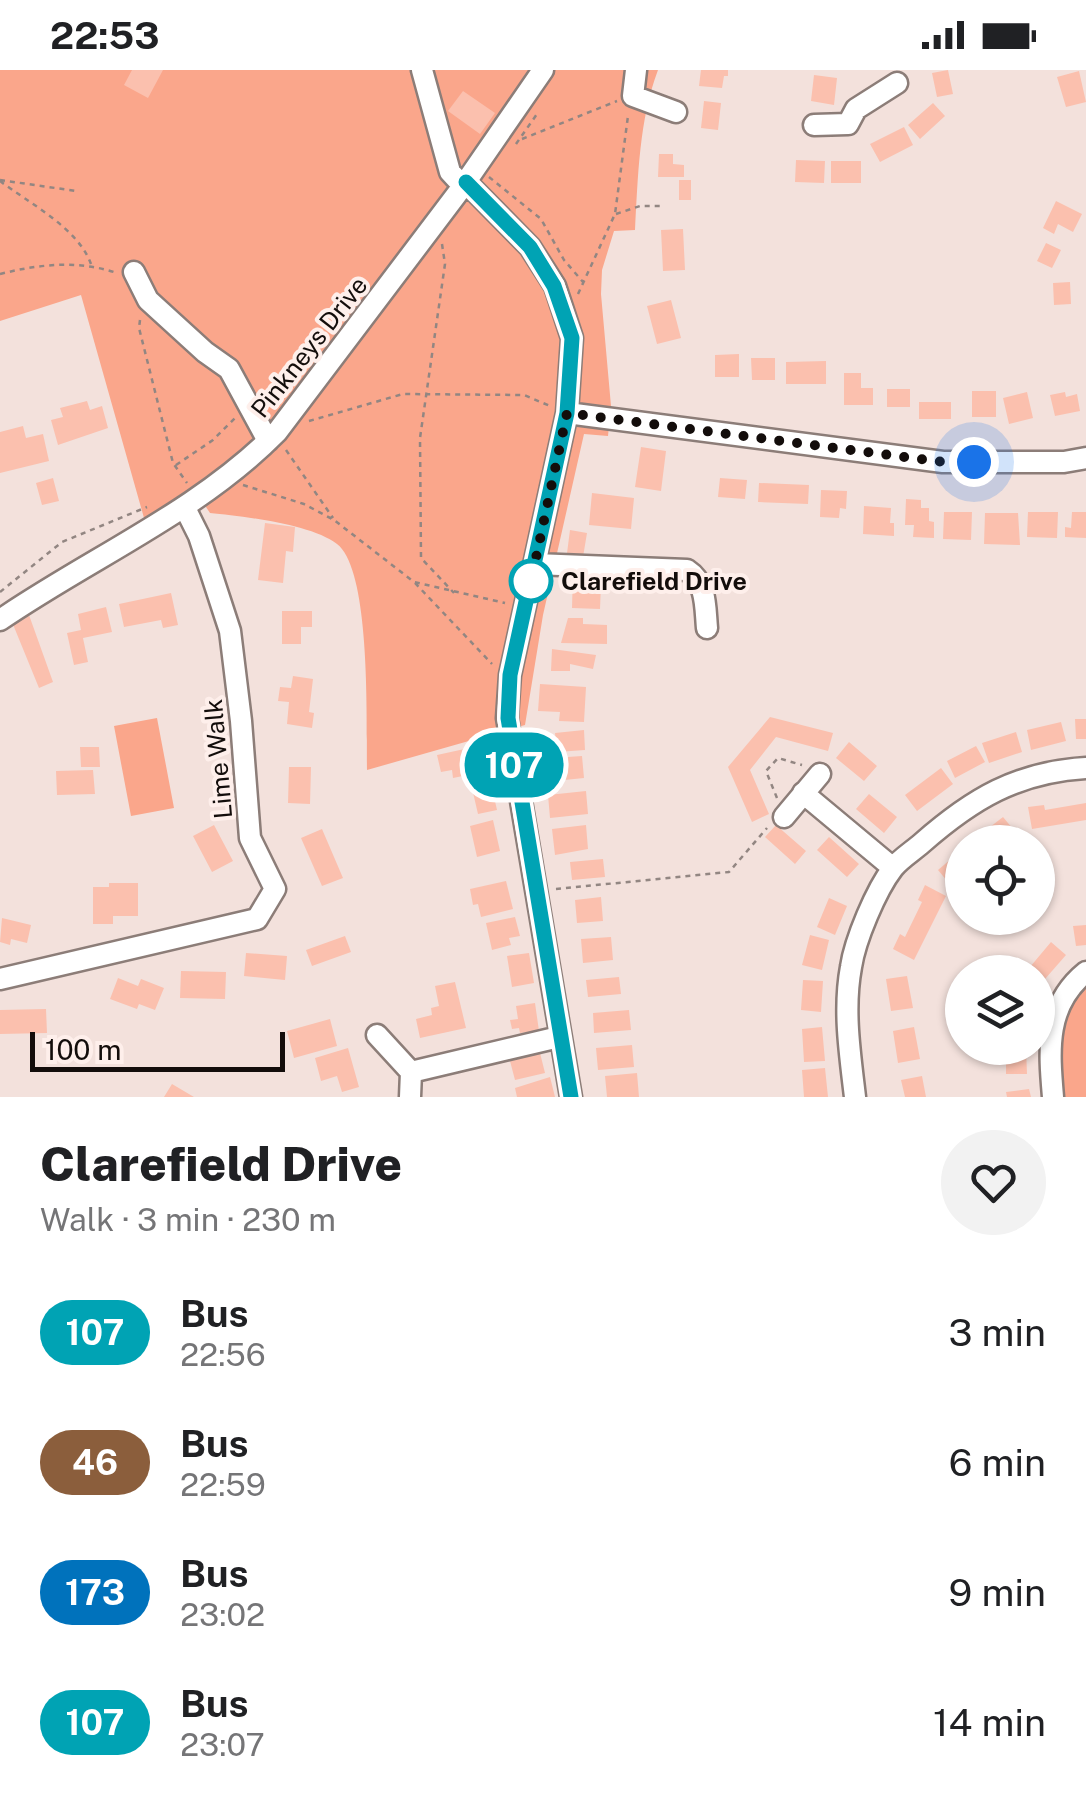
<!DOCTYPE html>
<meta charset="utf-8">
<style>
:root{--surface:#fff;--page:#f2f2f2;--text:#202124;--muted:#757577}
body{margin:0;font-family:"Public Sans",sans-serif;background:var(--page);color:var(--text);height:100vh;display:flex;flex-direction:column;font-size:38px;white-space:nowrap}
*{box-sizing:border-box;margin:0}
p{font-size:32px;color:var(--muted)}
.icon{flex:none;width:55px;height:55px;fill:none;stroke:currentColor;stroke-width:2;stroke-linecap:round;stroke-linejoin:round}
.map{position:relative;height:1027px;overflow:hidden}
.side{display:flex;flex-direction:column;background:var(--surface);flex:1}
.side>*{flex:none}
.badge{padding:0 20px;border-radius:32px;font-size:35px;line-height:65px}
.controls{position:absolute;left:945px;top:755px;display:grid;gap:20px}
.controls a{display:grid;place-items:center;width:110px;height:110px;border-radius:50%;background:var(--surface);box-shadow:0 2px 8px #0004;font-size:50px}
.scale{position:absolute;left:30px;bottom:25px;width:255px;box-sizing:border-box;padding-left:10px;border:5px solid #130d0b;border-top:0;font-size:28px;line-height:35px;white-space:nowrap;color:#130d0b;-webkit-text-stroke:8px #feefeb;paint-order:stroke}
.you{position:absolute;width:50px;height:50px;margin:-25px;border:8px solid #fff;border-radius:50%;background:#1a73e8;box-shadow:0 0 0 15px #1a73e833}
.map>.badge{position:absolute;translate:-50% -50%;box-shadow:0 0 0 5px #fff}
.round{display:grid;place-items:center;flex:none;width:105px;height:105px;border-radius:52px;background:var(--page)}
.summary{display:flex;align-items:center;justify-content:space-between;height:170px;padding:0 40px}
h1{font-size:48px;font-weight:800;line-height:75px}
ul{padding:0;list-style:none}
li{display:flex;align-items:center;gap:30px;height:130px;padding:0 40px}
li div{flex:1}
li b{display:block;font-size:38px}
li em{font-style:normal}
li .badge{min-width:110px;font-weight:700;text-align:center}
.status{display:flex;justify-content:space-between;align-items:center;height:70px;padding:0 50px;background:var(--surface);direction:ltr}
.status svg{height:28px;fill:currentColor}
.map>svg:first-child{display:block}
</style>
<div class="status"><b>22:53</b><svg viewBox="0 0 49 12"><path d="M0 12V9h3v3zM5 12V6h3v6zM10 12V3h3v9zM15 12V0h3v12zM26 1h20v11H26zM47 4h2v5h-2z"/></svg></div>
<div class="map">
<svg width="1086" height="1027" viewBox="0 0 1086 1027">
<rect width="100%" height="100%" fill="#f3e1dc"/>
<path fill="#faa68b" d="M0 0H658C639 50 638 107 635 160L614 161 602 200 601 224 611 336 608 366 584 364 543 545 525 655 367 700C366 657 372 501 337 474 311 454 242 446 210 443L200 428 146 455 81 225 0 251Z
M157 648 174 738 131 746 114 656Z
M1086 912V1027H1061C1056 980 1055 950 1086 912Z"/>
<path fill="#fbc0ae" d="M132 0H163L148 28 124 15Z
M701 0H728V6H724L722 18 699 16Z
M948 0 953 24 937 27 932 3Z
M1079 1 1086 32 1066 37 1057 7Z
M814 5 837 8 834 35 811 31Z
M463 21 495 43 480 64 448 41Z
M704 31 721 33 718 60 701 58Z
M933 33 945 46 920 69 908 55Z
M904 57 913 75 880 92 870 74Z
M659 84H673V94L684 95V107H658Z
M796 90 825 91 824 113 795 112Z
M831 91H861V113H831Z
M679 110H691V130H679Z
M1056 131 1082 144 1073 162 1058 154 1054 164 1043 158Z
M683 159 685 200 663 201 661 160Z
M1046 173 1061 180 1052 198 1037 191Z
M1070 212 1071 234 1054 235 1053 213Z
M671 230 681 268 657 274 647 236Z
M739 284V307H715V285Z
M751 288H775V310H752Z
M826 291V314H786V292Z
M844 303H861V318H873V335H844Z
M887 319H910V337H887Z
M972 321H996V347H972Z
M1027 322 1033 348 1009 354 1003 328Z
M1065 322 1066 327 1077 324 1080 341 1055 346 1050 325Z
M87 331 90 340 102 336 108 358 58 375 51 350 63 347 60 338Z
M919 332H951V349H919Z
M23 356 26 368 43 364 49 391 0 403V362Z
M641 377 666 381 661 421 635 417Z
M53 408 59 431 42 435 36 413Z
M720 408 747 410 745 429 718 427Z
M759 413 809 415 808 434 758 432Z
M821 420 847 421 846 439 840 438 839 448 820 447Z
M592 423 634 428 631 459 589 455Z
M906 429 921 430V438H929V451L934 452V468L913 467 914 455H905Z
M864 436 891 438 890 453H894V466L863 464Z
M944 442H972L971 470 943 469Z
M1028 442H1058L1057 468 1027 467Z
M1072 442H1086V468L1065 467V457L1071 458Z
M985 443H1018L1020 475 984 474Z
M265 453 295 457 293 482 286 481 283 513 258 510Z
M570 460 587 463 582 493 566 491Z
M573 502 602 503V507H612V514H601L600 539 572 538Z
M171 523 178 555 163 558 161 550 124 557 119 534Z
M106 537 112 562 83 568 88 592 74 595 67 563 81 560 78 544Z
M282 541H312V557H301V574H282Z
M29 545 53 612 39 618 12 552Z
M568 548H583V554L607 555V574L561 573Z
M552 579 596 585 593 599 570 594V601H551Z
M293 606 313 609 309 642 314 643 312 658 287 654 289 632 278 631 280 617 291 618Z
M540 614 586 617 584 652 559 651 560 642 538 641Z
M770 647 833 663 828 681 776 667 750 700 769 744 752 752 728 697Z
M1075 649H1086V669H1076Z
M1061 652 1066 671 1031 680 1027 660Z
M584 660 585 680 557 682 555 663Z
M1016 662 1022 682 989 693 982 673Z
M849 672 877 696 864 711 836 688Z
M492 673 497 699 453 708 452 700 441 702 437 685Z
M976 676 985 692 955 708 947 691Z
M80 677H99L100 697H81Z
M582 686 584 708 555 711 553 688Z
M289 697H311L310 734 288 733Z
M941 698 953 714 917 741 905 725Z
M93 700 95 724 57 725 56 701Z
M490 709 497 740 478 744 471 714Z
M586 721 588 744 550 748 548 725Z
M869 724 897 747 884 763 856 739Z
M1086 733V750L1032 759 1028 737 1044 735 1045 740Z
M1003 747 1018 765 1008 772H980L994 761 990 757Z
M493 750 500 781 477 787 470 756Z
M214 755 233 791 212 802 193 766Z
M586 755 588 779 555 785 552 759Z
M776 755 806 781 795 794 765 767Z
M322 759 343 808 322 816 301 768Z
M829 767 859 794 847 807 817 780Z
M962 786V810L953 818 938 800 951 789 954 793Z
M603 789 605 807 572 810 570 792Z
M506 811 513 839 481 847 478 834 473 835 470 819Z
M109 813H138V846H113V854H93V817H109Z
M925 815 946 826 914 890 893 879 900 864 905 867 922 832 918 830Z
M601 827 603 851 577 853 575 830Z
M829 828 847 836 835 865 817 857Z
M515 847 520 866 509 868 511 875 492 880 486 853Z
M2 848 31 855 27 873 11 869 10 875 0 872Z
M1086 855V875L1076 876 1073 856Z
M810 865 829 870 822 900 802 895Z
M345 866 351 882 312 896 306 880Z
M611 867 613 890 583 893 581 869Z
M1051 872 1066 885 1045 909 1030 897Z
M246 883 287 886 285 910 244 906Z
M529 883 534 913 512 917 507 886Z
M181 901 226 902 225 929 180 928Z
M907 906 913 938 891 941 886 909Z
M619 907 621 924 588 927 586 910Z
M118 908 138 916 141 909 164 918 155 940 139 934 137 939 110 929Z
M803 910 823 911 821 942 801 940Z
M455 912 466 958 420 968 416 949 432 945 431 938 439 936 435 916Z
M535 933 539 961 520 963 519 958 512 959 510 950 518 949 516 936Z
M46 939 47 963 0 964V940Z
M629 940 631 960 594 963 593 943Z
M330 949 337 976 294 988 287 961Z
M822 957 825 991 804 992 802 959Z
M914 957 920 989 898 993 893 961Z
M632 975 634 997 598 1000 596 978Z
M348 978 359 1017 342 1022 337 1006 321 1011 315 988Z
M1006 978H1026L1027 1004H1006Z
M540 983 545 1003 515 1010 510 991Z
M825 998 828 1027H804L802 1000Z
M637 1003 639 1027H607L605 1006Z
M922 1006 926 1027H905L901 1010Z
M550 1007 555 1027H517L515 1018Z
M172 1014 194 1027H164Z
M1029 1019 1031 1027H1007L1006 1022Z"/>
<g fill="none" stroke-linecap="round" stroke-linejoin="round">
<defs>
<path id="minor" d="M422 0 450 102 463 116
M636 0 633 26 676 42
M814 55 848 54 856 39 897 13
M466 112 530 177 555 216 572 268 567 343 510 605 507 648 571 1027
M134 202 148 230 205 282 229 299 268 371
M567 343 943 392H1064L1086 388
M535 494 687 500C707 513 705 537 707 558
M0 550C92 487 198 442 277 362L463 116 543 0
M803 723 893 798
M784 747 820 704
M0 909 257 849 275 819 250 768 241 651 230 561 199 466 185 438
M377 965 411 1002 410 1027
M411 1002 559 967
M855 1027C850 984 843 940 851 897 855 870 876 820 893 798 900 789 913 781 922 773 972 729 1017 702 1086 698
M1053 1027C1049 980 1045 935 1086 902"/>
</defs>
<use href="#minor" stroke="#8c7d78" stroke-width="25"/>
<path stroke="#928682" stroke-width="2.5" stroke-dasharray="5 5" stroke-linecap="butt" d="M522 69 617 31
M516 74 537 44
M489 107 541 149 564 190 583 212
M0 110 76 121
M0 111C29 133 78 158 91 194
M616 144 640 136H660
M442 174 445 194 420 368 421 488 454 523
M0 204C40 194 78 190 117 203
M578 224 615 144 628 46
M140 250 139 258 173 393 187 413
M309 351 403 324 524 325 550 336
M286 380 333 448
M176 395 213 370 236 347
M243 415 304 434 334 450 414 512 505 533
M415 513 492 594
M0 522 62 472 147 437
M777 728 766 701 778 688 802 695
M556 819 729 802 767 758"/>
<use href="#minor" stroke="#fff" stroke-width="20"/>
</g>
<g fill="none" stroke-linecap="round" stroke-linejoin="round">
<defs>
<path id="line" d="M466 112 530 177 554 216 572 268 567 343 510 605 508 648 571 1027"/>
</defs>
<use href="#line" stroke="#fff" stroke-width="22"/>
<use href="#line" stroke="#00a3b4" stroke-width="15"/>
<path stroke="#130d0b" stroke-width="10" stroke-dasharray="0 18" d="M531 511 530 516 567 343 943 392H974"/>
</g>
<circle fill="#fff" stroke="#00a3b4" stroke-width="5" cx="531" cy="511" r="20"/>
<g text-anchor="middle" dominant-baseline="central" stroke-width="8" stroke-linejoin="round" paint-order="stroke">
<g font-size="25" fill="#130d0b" stroke="#feefeb">
<text transform="translate(309 277) rotate(-52)">Pinkneys Drive</text>
<text transform="translate(218 689) rotate(-95)">Lime Walk</text>
</g>
<g font-size="25" font-weight="bold" fill="#130d0b" stroke="#feefeb" text-anchor="start">
<text x="561" y="511">Clarefield Drive</text>
</g>
</g>
</svg>
<div class="controls">
<a><svg class="icon" aria-label="locate" viewBox="0 0 24 24"><circle cx="12" cy="12" r="6"/><path d="M12 2v4M12 18v4M2 12h4M18 12h4"/></svg></a>
<a><svg class="icon" aria-label="layers" viewBox="0 0 24 24"><path d="M12 4l9 5-9 5-9-5zM3 14l9 5 9-5"/></svg></a>
</div>
<div class="scale">100 m</div>
<div class="you" style="left:974px;top:392px"></div>
<b class="badge" style="left:514px;top:695px;background:#00a3b4;color:#fff">107</b>
</div>
<section class="side">
<div class="summary"><div><h1>Clarefield Drive</h1><p>Walk · 3 min · 230 m</p></div><a class="round"><svg class="icon" aria-label="heart" viewBox="0 0 24 24"><path d="M12 20l-8-8c-3-5 5-10 8-4 3-6 11-1 8 4z"/></svg></a></div>
<ul>
<li><span class="badge" style="background:#00a3b4;color:#fff">107</span><div><b>Bus</b><p>22:56</p></div><em>3 min</em></li>
<li><span class="badge" style="background:#8b5e3c;color:#fff">46</span><div><b>Bus</b><p>22:59</p></div><em>6 min</em></li>
<li><span class="badge" style="background:#0072bc;color:#fff">173</span><div><b>Bus</b><p>23:02</p></div><em>9 min</em></li>
<li><span class="badge" style="background:#00a3b4;color:#fff">107</span><div><b>Bus</b><p>23:07</p></div><em>14 min</em></li>
</ul>
</section>
